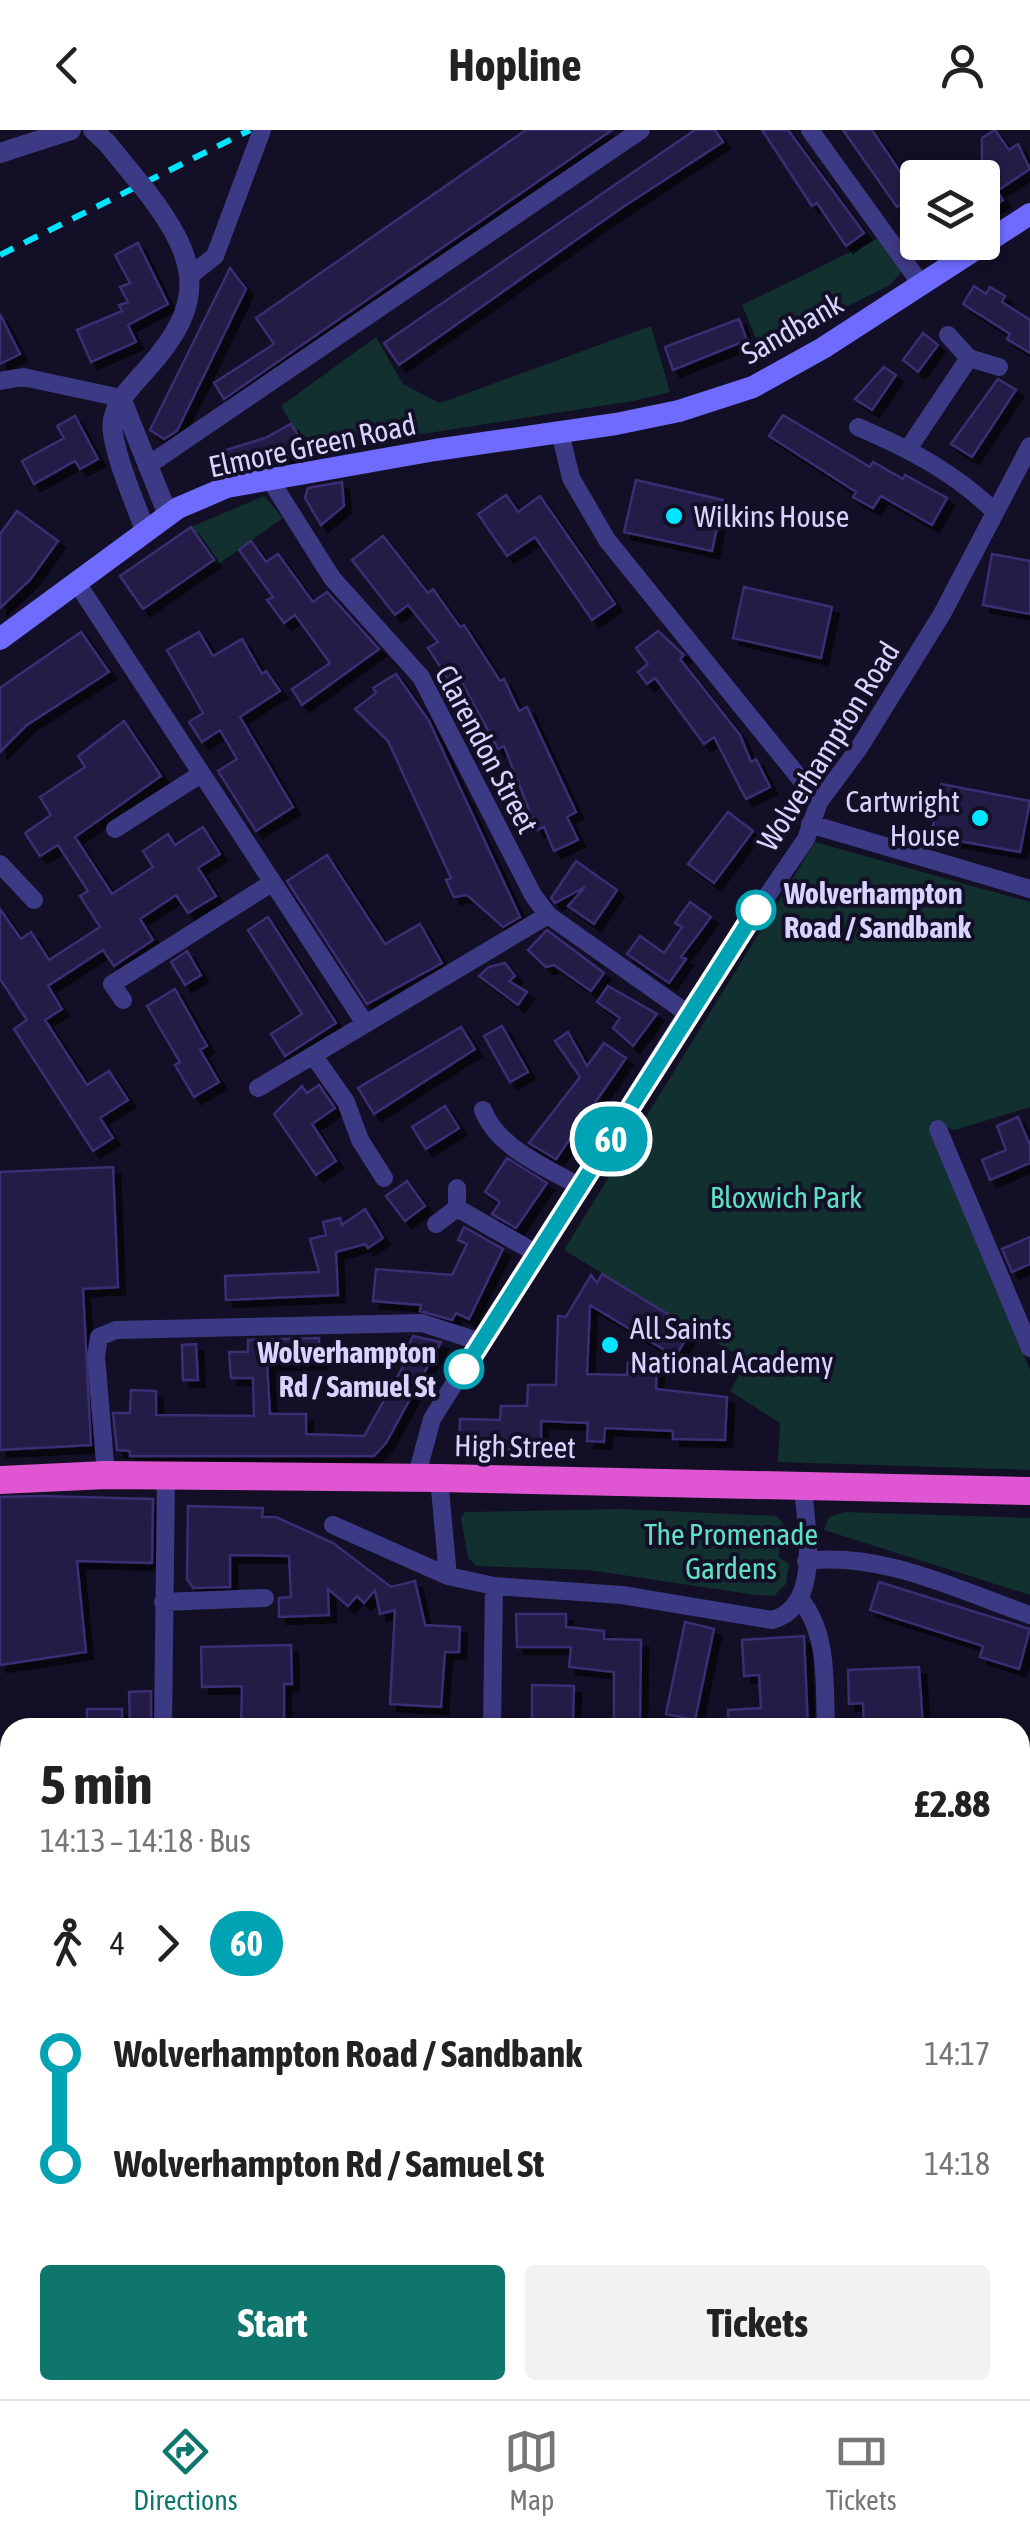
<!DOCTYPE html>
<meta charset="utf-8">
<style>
:root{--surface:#fff;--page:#f2f2f2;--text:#222;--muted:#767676;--line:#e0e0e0;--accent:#0f766e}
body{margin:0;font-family:"Asap Condensed",sans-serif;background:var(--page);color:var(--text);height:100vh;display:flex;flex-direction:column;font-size:38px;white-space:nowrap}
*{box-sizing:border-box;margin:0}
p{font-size:32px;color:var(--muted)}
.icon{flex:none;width:55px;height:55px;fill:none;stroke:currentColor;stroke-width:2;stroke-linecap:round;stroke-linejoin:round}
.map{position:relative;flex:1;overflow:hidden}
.sheet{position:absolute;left:0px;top:1588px;width:1030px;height:682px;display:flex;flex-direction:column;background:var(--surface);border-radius:30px 30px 0 0;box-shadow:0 2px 8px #0004}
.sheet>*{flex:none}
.badge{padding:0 20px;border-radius:32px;font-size:35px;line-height:65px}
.fabs{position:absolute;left:900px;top:30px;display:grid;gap:20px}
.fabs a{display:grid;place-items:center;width:100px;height:100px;border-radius:10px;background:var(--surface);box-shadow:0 2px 8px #0004;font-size:50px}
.map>.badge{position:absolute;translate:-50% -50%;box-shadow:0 0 0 5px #fff}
.legs{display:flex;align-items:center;gap:15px;height:110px;padding:0 40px;font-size:32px}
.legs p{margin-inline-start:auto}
.head{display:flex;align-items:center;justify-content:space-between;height:170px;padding:0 40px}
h1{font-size:55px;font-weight:700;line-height:75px}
.action{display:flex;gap:20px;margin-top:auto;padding:20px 40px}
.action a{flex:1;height:115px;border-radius:10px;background:var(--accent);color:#fff;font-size:40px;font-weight:700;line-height:115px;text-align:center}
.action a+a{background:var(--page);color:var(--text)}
ul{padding:0 40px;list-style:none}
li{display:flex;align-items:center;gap:35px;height:110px;font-size:38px}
li i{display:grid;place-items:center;width:15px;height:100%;margin:0 12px;background:currentColor}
li i::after{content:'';width:25px;height:25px;margin:-12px;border:8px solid;border-radius:50%;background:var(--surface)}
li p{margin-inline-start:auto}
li:first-child i{background:linear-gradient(#0000 50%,currentColor 0)}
li:last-child i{background:linear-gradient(currentColor 50%,#0000 0)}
header{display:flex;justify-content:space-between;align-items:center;height:130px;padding:0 40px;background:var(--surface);font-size:45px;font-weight:700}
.menu{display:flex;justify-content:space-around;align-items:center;height:140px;border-top:2px solid var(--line);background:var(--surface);font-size:28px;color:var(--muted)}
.menu a{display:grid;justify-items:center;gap:5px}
.menu .current{color:var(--accent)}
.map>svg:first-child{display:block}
</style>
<header><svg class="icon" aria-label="back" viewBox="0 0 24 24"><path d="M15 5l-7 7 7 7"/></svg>Hopline<svg class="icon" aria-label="person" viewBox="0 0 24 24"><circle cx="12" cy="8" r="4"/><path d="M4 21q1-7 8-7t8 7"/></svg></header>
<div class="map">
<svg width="1030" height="2269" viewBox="0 0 1030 2269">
<defs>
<pattern id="cemetery-stones" width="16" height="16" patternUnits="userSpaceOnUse" patternTransform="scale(2.5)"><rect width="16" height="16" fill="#12302f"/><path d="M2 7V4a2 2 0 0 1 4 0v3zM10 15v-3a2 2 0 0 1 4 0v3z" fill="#344d4e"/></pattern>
<filter id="shadow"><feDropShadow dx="7" dy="7" stdDeviation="0" flood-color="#0009"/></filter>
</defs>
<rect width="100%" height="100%" fill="#130f26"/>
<path fill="#12302f" d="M883 106 903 140 890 155 761 220 742 175Z
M651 196 670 262 633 271 308 322 281 276 376 207 403 254 440 273Z
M264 366 283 388 216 436 191 397Z
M815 712 1030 772V977L955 1000 929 993 1030 1240V1340L778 1332 780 1293 730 1261 747 1231 564 1120Z
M622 1379 777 1386 787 1399 779 1406V1427L789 1434 786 1454 774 1466 756 1465 589 1440 477 1436 468 1428 461 1388 465 1382Z
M845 1382 1030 1388V1465L824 1400 829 1387Z
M1030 2029V2269H988V2260H1020V2031Z"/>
<path fill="url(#cemetery-stones)" d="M677 2260H988V2269H677Z"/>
<path fill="#241b47" stroke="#3b2d73" stroke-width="2.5" filter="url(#shadow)" d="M526 0H612L224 269 214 253 274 214 256 188Z
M695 0H715L723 12 620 79 399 235 384 213Z
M762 0H788L864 103 846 116 817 73 812 76Z
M843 0H872L915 64 897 77Z
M995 0 1009 20 1018 14 1030 39 997 61 1003 70 982 83V8Z
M138 113 168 174 128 195 136 212 91 232 77 200 122 181 119 175 128 172 120 157 130 153 115 125Z
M230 138 246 159 177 301 164 309 150 300Z
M974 156 986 164 990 157 1005 166 1002 172 1030 190V223L1007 209 1010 204 963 174Z
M0 184 20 224 0 234Z
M739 189 747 210 673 240 665 217Z
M923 203 938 215 918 242 903 230Z
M884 237 896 245 872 280 855 269Z
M998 249 1016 260 972 327 951 314Z
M783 285 870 337 873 332 903 349 905 345 947 368 932 395 881 366 873 378 853 367 856 362 769 306Z
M75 286 98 329 80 339 75 331 34 354 22 331 64 308 57 296Z
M291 294 308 322 233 339 226 320 265 308Z
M636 350 723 370 712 421 624 402Z
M342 352 344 376 321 395 305 368 308 358Z
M506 365 518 382 540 366 615 474 592 490 535 407 507 426 478 384Z
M17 381 58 411 30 450 0 478V404Z
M191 397 214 430 143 479 120 446Z
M383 406 428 463 433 459 460 497 464 495 500 551 504 549 519 581 527 577 576 682 567 687 578 710 554 721 544 697 537 700 504 616 498 619 463 554 455 560 428 518 438 512 408 475 395 485 352 430Z
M251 411 266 432 278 424 313 472 327 462 379 519 302 575 292 559 330 533 295 485 284 493 267 470 273 467 239 420Z
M992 424 1030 431V484L983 475Z
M744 457 832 477 821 528 733 508Z
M658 501 684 525 680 529 740 605 751 632 756 629 770 657 746 669 714 607 704 614 655 548 647 554 638 542 648 534 636 518Z
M81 502 109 542 27 595 0 622V558Z
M199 502 213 526 242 509 262 544 266 541 280 561 240 587 293 677 256 701 218 641 237 629 220 600 202 612 189 592 203 583 167 520Z
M396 544 429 591 520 787 503 797 467 765 454 767 446 750 451 748 388 611 355 579 376 563 373 558Z
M124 591 161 646 75 707 112 764 153 737 143 721 168 704 175 715 203 697 220 724 198 738 216 766 188 783 176 765 140 789 153 810 114 836 103 820 48 856 62 879 45 890 87 955 109 941 128 970 100 988 113 1008 93 1021 14 899 27 890 0 849V779L21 809 31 802 49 830 100 797 80 766 88 761 58 715 40 726 25 703 51 685 40 667 85 637 78 626Z
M941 654 1030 671 1020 722 931 706Z
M728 682 753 701 714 753 688 734Z
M327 725 385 814 420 794 442 833 367 874 287 751Z
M576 731 617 760 594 794 568 776 585 757 555 773 551 768Z
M690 772 711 787 681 827 686 829 669 853 627 824 640 806 664 823 682 797 675 793Z
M268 787 336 893 285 926 271 904 302 884 248 800Z
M547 800 604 843 591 861 554 835 546 837 528 820Z
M187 821 201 845 185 855 171 832Z
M505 833 515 846 509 851 527 862 518 875 479 846 489 837Z
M608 856 657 884 633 916 613 898 620 888 597 872Z
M175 859 207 916 200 920 219 952 194 967 175 935 180 932 147 876Z
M502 896 528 942 510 952 484 906Z
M461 897 475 919 374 984 358 958Z
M568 902 587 936 604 913 626 928 556 1029 529 1013 580 947 555 911Z
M319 955 335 978 312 994 336 1031 316 1045 274 984 302 956 307 963Z
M445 976 459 998 426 1019 412 997Z
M1018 987 1030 1015V1033L990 1050 982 1030 1006 1020 997 996Z
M507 1028 547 1053 516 1098 492 1084 500 1072 485 1062Z
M113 1037 118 1157 83 1159 91 1315 0 1320V1042Z
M407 1051 425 1076 405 1091 386 1066Z
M365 1079 383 1108 368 1118 365 1114 336 1122 338 1165 226 1170 225 1146 319 1142 310 1109 326 1105 323 1092 340 1088 342 1095Z
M464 1097 503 1119 469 1189 456 1183 452 1190 420 1181 421 1175 373 1171 376 1139 452 1145 467 1114 458 1110Z
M1030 1107V1134L1012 1142 1002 1119Z
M602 1144 692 1199 677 1224H671L590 1175 587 1244 627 1245 628 1232 657 1233 656 1259 727 1267 725 1310 673 1309V1301L605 1298 604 1312 587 1311 588 1293 541 1291V1320L459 1318 460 1289 500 1290 501 1276H527L528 1255H556L558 1186 566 1187 591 1145 597 1153Z
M413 1206 441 1212 386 1313 374 1326H130V1321L117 1320 113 1283H130L131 1260 156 1261V1285L254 1286 253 1248H231L229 1222H248V1210L319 1208 320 1232 267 1233 270 1284H306V1304L364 1306 405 1233 401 1231Z
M196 1214 198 1250H183L182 1215Z
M41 1366 153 1369 152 1433 77 1431 86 1522 0 1535V1367Z
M188 1376 263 1378 262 1387H276L333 1413 391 1457 415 1451 425 1495 460 1497 459 1522H445L441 1577 390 1574 395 1480 380 1484 375 1460 364 1473 357 1466 348 1476 328 1459 329 1485 279 1487V1468L291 1467 289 1426 230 1425V1457L193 1458 187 1449Z
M879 1452 1030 1499 1019 1539 980 1527 983 1516 870 1480Z
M516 1484H566V1497L604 1501V1509L641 1510 640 1598H614V1542L569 1537 571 1517H517Z
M685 1492 714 1499 695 1590 666 1584Z
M804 1506 808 1598H729L728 1580 761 1578 759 1545 744 1546 742 1510Z
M291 1515 292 1554H284V1589H267V1598H241L242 1556 202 1557 201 1517Z
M919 1537 923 1598H864L863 1573 849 1574 848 1540Z
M532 1555 574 1556 573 1591 532 1590Z
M151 1561V1590L130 1591 129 1562Z
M87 1579H122V1598H87Z"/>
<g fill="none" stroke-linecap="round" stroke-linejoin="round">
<path stroke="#3d3a85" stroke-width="18" d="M810 0 921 154
M191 145 215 126 262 0
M948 205 969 228 999 237
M0 251 23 247 121 268
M858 297C909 319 954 342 994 381
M560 302 571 348 607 410 819 672
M908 319 969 228
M147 336 641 0
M269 348 332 448 421 547 533 765 548 785 687 883
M77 453 364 892
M810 694 1030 759
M115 699 201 644
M0 734 34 770
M123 870 112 854 270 754
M313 925 346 972 360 1010 384 1048
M258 958 548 785
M483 980C498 1019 547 1037 582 1058
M938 999 1030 1218
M457 1078 539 1125
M436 1094 457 1078V1058
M106 1345 96 1226 99 1207 116 1200 422 1193 481 1212
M416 1348 432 1289 687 883 806 709 819 672 859 618 942 484 1030 316
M439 1348 448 1446
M333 1395 448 1446 494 1456 622 1465 772 1490C824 1476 805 1395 803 1355
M806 1431C882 1421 960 1461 1030 1485
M800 1469C829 1504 824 1554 826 1598
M163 1472 265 1468
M163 1598 166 1346
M492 1598 494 1456
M147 2269 148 2260"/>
<path stroke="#3d3a85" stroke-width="20" d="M93 0 107 13
M0 23 71 0
M121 268 168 385
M146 402C137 378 108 312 113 290 117 269 133 255 147 239 207 173 200 131 147 62"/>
<path stroke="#6f6bff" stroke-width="22" d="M0 509 178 378 227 357 435 320 616 294 679 281 753 257 823 218 1030 84"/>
<path stroke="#e055d1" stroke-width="28" d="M0 1350 106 1345 439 1348 1030 1361"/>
<path stroke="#00e5ff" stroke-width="6" stroke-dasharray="15 12" stroke-linecap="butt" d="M0 125 250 0"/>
<path stroke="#3d3a85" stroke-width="20" d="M107 13 147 62"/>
</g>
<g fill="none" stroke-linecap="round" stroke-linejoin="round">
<defs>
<path id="line-1" d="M464 1239 756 780"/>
</defs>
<use href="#line-1" stroke="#fff" stroke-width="22"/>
<use href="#line-1" stroke="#00a3b4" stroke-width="15"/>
</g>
<g fill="#00e5ff" stroke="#130f26" stroke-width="4">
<circle cx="674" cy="386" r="10"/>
<circle cx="980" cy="688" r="10"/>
<circle cx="610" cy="1215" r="10"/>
</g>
<g fill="#fff" stroke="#00a3b4" stroke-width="5">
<circle cx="756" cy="780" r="18"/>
<circle cx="464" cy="1239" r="18"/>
</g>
<g text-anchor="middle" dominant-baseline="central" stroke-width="8" stroke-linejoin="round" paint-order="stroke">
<g font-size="30" fill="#d9d4ff" stroke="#130f26">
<text transform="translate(792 198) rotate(-30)">Sandbank</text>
<text transform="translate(312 315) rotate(-12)">Elmore Green Road</text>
<text transform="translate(828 616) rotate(-58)">Wolverhampton Road</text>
<text transform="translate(487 619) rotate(62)">Clarendon Street</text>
<text transform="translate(515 1316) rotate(1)">High Street</text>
</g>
<g font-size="30" fill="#d9d4ff" stroke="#130f26" text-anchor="start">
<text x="694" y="386">Wilkins House</text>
<text x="960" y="671" text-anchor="end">Cartwright<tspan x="960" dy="34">House</tspan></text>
<text x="630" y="1198">All Saints<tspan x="630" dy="34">National Academy</tspan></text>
</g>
<g font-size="30" font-weight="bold" fill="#d9d4ff" stroke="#130f26" text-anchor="start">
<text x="784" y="763">Wolverhampton<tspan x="784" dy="34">Road / Sandbank</tspan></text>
<text x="436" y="1222" text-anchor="end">Wolverhampton<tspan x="436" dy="34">Rd / Samuel St</tspan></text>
</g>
<g font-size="30" fill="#5fe0c0" stroke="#130f26">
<text x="786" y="1067">Bloxwich Park</text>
<text x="731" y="1404">The Promenade<tspan x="731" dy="34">Gardens</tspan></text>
</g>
</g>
</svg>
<div class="fabs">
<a><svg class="icon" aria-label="layers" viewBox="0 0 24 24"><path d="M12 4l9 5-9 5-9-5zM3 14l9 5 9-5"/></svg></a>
</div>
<b class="badge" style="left:611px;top:1009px;background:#00a3b4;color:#fff">60</b>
<section class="sheet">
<div class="head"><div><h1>5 min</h1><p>14:13 – 14:18 · Bus</p></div><b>£2.88</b></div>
<div class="legs"><svg class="icon" aria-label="walk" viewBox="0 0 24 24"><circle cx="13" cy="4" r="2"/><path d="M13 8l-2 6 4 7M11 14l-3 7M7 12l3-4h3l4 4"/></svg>4<svg class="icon" aria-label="forward" viewBox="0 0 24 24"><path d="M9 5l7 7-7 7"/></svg><b class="badge" style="background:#00a3b4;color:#fff">60</b></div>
<ul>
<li><i style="color:#00a3b4"></i><b>Wolverhampton Road / Sandbank</b><p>14:17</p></li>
<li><i style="color:#00a3b4"></i><b>Wolverhampton Rd / Samuel St</b><p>14:18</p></li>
</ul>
<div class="action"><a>Start</a><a>Tickets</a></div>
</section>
</div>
<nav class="menu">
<a class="current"><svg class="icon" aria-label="directions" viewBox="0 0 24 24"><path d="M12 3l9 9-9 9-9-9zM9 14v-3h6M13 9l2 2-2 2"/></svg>Directions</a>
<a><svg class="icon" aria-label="map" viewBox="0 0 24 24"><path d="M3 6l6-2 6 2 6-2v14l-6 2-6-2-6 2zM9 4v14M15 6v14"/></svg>Map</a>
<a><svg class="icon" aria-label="tickets" viewBox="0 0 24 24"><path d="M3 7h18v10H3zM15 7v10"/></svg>Tickets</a>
</nav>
